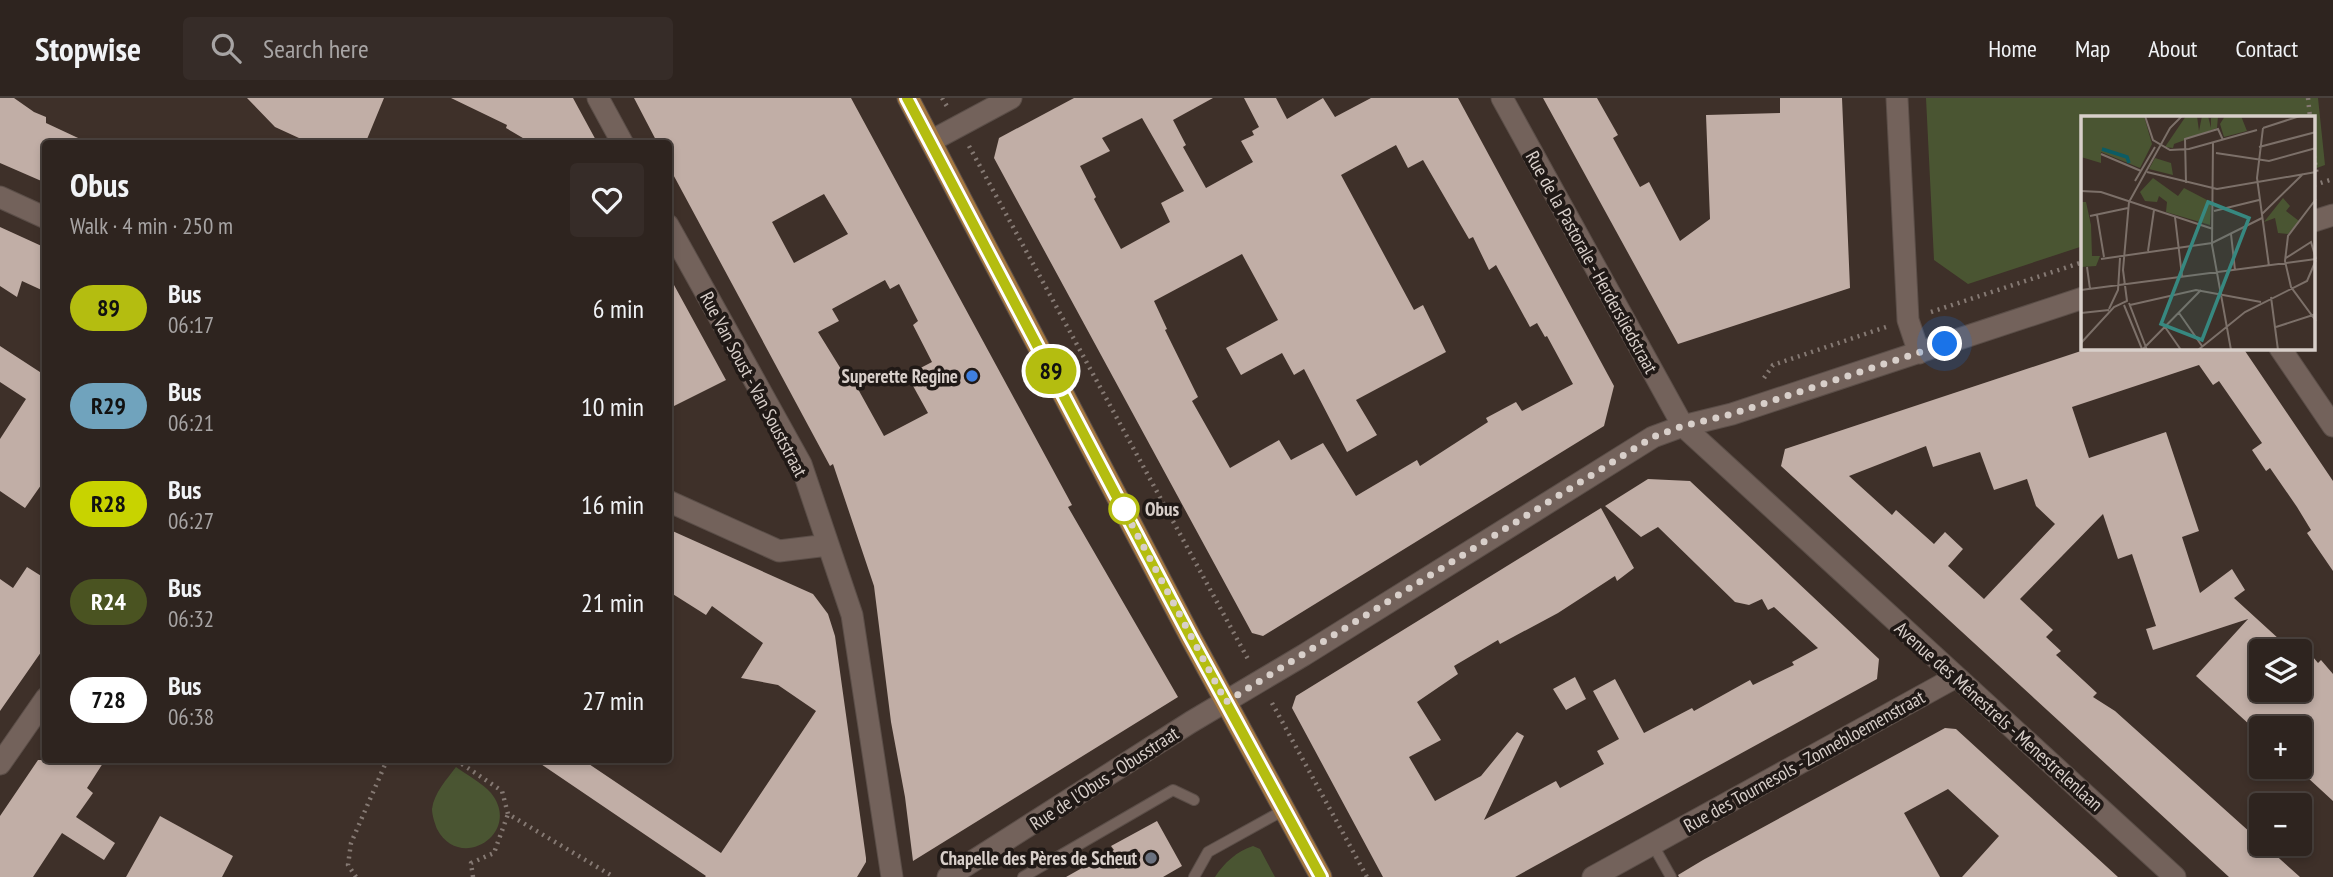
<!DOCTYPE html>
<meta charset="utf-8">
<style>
:root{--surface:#2e241f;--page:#362c28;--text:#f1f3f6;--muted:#a7a4a4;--line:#49413d}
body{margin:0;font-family:"PT Sans Narrow",sans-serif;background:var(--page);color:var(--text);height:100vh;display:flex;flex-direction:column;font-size:26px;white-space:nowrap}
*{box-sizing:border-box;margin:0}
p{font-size:23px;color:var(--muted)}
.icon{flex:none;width:38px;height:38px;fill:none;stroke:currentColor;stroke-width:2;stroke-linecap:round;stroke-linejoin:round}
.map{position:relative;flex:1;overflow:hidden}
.sheet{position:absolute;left:42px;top:42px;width:630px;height:623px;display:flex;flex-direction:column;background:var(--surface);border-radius:7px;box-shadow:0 4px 10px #0003,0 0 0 2px var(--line)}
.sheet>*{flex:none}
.badge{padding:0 14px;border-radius:23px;font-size:24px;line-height:46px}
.controls{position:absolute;left:2249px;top:541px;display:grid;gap:14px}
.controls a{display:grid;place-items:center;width:63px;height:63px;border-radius:7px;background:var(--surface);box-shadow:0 4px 10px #0003,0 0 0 2px var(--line);font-size:35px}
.you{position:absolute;width:35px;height:35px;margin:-18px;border:5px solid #fff;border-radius:50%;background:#1a73e8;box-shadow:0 0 0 10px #1a73e833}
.map>.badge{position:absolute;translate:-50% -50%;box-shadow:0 0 0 4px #fff}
.round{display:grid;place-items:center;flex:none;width:74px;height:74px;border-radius:7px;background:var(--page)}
.headline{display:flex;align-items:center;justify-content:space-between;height:119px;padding:0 28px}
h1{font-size:33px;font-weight:700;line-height:52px}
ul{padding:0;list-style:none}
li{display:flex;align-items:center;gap:21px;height:98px;padding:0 28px}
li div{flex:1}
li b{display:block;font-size:26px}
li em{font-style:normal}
li .badge{min-width:77px;font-weight:700;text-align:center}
header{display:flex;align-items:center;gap:42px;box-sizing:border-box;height:98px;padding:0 35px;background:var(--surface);border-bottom:2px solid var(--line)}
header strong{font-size:33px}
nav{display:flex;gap:38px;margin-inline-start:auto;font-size:24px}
.search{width:490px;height:63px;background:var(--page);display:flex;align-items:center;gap:18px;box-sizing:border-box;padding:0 24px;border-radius:7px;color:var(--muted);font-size:26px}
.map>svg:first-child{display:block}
</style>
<header>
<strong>Stopwise</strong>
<div class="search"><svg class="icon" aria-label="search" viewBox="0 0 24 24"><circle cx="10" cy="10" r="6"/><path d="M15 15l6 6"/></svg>Search here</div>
<nav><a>Home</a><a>Map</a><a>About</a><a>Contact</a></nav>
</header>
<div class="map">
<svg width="2333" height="779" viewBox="0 0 2333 779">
<rect width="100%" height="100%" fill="#3e3029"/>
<path fill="#4a5532" d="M1926 0H2318L2325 67 2314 71V19H2083V148L1968 186 1934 162Z
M456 669C467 677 482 685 491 695 523 735 460 775 437 731 435 726 432 717 432 711 434 695 447 681 456 669Z
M1253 748 1260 751 1275 779H1215C1224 765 1237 753 1253 748Z"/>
<path fill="#c1aea6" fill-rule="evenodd" d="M0 0H14L34 14 46 19V25L91 46H46V85L0 65Z
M247 0H384L365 46H312L275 29Z
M451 0H573L598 46H533L506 30 507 27Z
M634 0H851L1072 407 1068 409 1178 599 913 763 905 699 891 624 874 488 833 366 830 368 668 67V46H658ZM824 96 848 136 794 165 772 124ZM885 182 890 191 899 186 918 223 913 227 932 264 907 277 928 315 884 338 853 282 849 284 818 234 839 223 832 211Z
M1074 0H1213L1173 22 1186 47 1183 49 1206 90 1253 64 1241 43 1254 37 1252 33 1259 29 1244 0H1276L1287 21 1323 0 1335 19 1371 0H1458L1614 288 1604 328 1263 538 1252 535 994 60 999 40ZM1142 20 1184 93 1161 105 1170 124 1121 151 1094 101 1096 99 1080 68 1110 53 1102 40ZM1396 47 1408 70 1423 62 1469 141 1473 139 1489 172 1496 167 1530 229 1537 225 1545 239 1547 238 1573 286 1522 313 1516 304 1486 320 1488 324 1420 368 1417 362 1356 398 1323 345 1291 362 1279 342 1230 370 1192 303 1198 299 1165 232 1167 231 1154 203 1242 156 1278 222 1226 250 1241 277 1282 255 1294 277 1304 271 1347 354 1377 337 1356 302 1446 254 1423 207 1414 212 1341 77Z
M1543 0H1597L1618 37 1613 40 1640 89 1649 84 1680 143 1710 121 1706 17 1780 15V0H1842L1850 190 1678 246Z
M0 129 46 150V194L22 183 17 199 0 188Z
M668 176 726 282 668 311Z
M0 248 43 276 46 272V380L25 410 0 393V341L26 301 0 284Z
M2090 250H2243L2333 383V473L2307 435 2311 432 2297 409 2270 370 2266 373 2252 352 2262 345 2219 283 2213 287 2199 267 2072 309 2089 360 2166 334 2199 433 2182 439 2200 495 2232 471 2245 492 2234 500 2292 553H2261V592H2300V553H2295L2303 547 2318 565 2321 562 2333 576V703L2295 668H2300V630H2261V637L2196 578 2248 521 2153 552 2146 531 2156 528 2132 456 2118 461 2103 416 2020 501 2053 532 2046 539 2061 553 2056 557 2097 595 2093 599 2115 613 2300 779H2229L1781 368 1785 351ZM1926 348 1933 369 1980 354 1994 392 2027 381 2036 408 2055 426 1984 501 1948 468 1963 451 1945 434 1934 446 1896 412 1892 417 1849 378Z
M1648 381 1690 383 1879 561 1877 581 1515 779H1383L1292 610 1296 598 1601 410 1634 470 1617 483 1615 478 1558 515 1500 546 1498 542 1454 568 1458 576 1417 604 1441 642 1409 659 1435 703 1481 678 1517 634 1524 638 1484 722 1556 683 1560 690 1604 666 1597 653 1619 641 1593 593 1615 581 1644 635 1692 610 1694 613 1750 582 1753 587 1794 567 1792 564 1818 550 1774 509 1768 512 1762 501 1749 507 1735 504 1658 429 1641 439 1605 408Z
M668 431 813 496 828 516 835 538 866 760V764L857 779H705L706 778 535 662H583L721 755 816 613 778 587 741 580 763 545 712 508 706 517 668 493Z
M27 469 46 481V547L0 613V481L13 490Z
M1575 579 1586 601 1566 612 1553 591Z
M1945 630 1956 631 2118 779H1962L1999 738 1948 691 1904 715 1940 779H1679L1678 777 1703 762Z
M38 662H105L87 690 93 695 76 719 115 745 104 762 62 735 33 779H0V718Z
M160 718 233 758 222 779H126Z
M1157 723 1182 768 1163 779H1066L1114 752 1111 748Z"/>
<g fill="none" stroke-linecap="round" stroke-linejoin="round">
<defs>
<path id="lane" d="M1653 747 1671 779
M1023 779 1173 692 1194 702
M1194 779 1208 754 1284 712"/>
<path id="street" d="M598 0 623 46
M1502 0 1683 328 2175 779
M1897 0 1908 222 1919 255
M931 43 1011 0
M0 99 46 120
M2314 123 2333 117
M668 127 801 366 852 517 892 779
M2280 250 2333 328
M668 403 779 453 828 447
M0 666 46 600
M948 779 1191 624 1304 557 1653 339 1683 328 1732 316 2083 200
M1593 779 1956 579"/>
<path id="primary" d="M908 0 1191 540 1321 779"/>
</defs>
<use href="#lane" stroke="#5b4e48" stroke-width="12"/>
<use href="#street" stroke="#5b4e48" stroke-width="23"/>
<use href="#primary" stroke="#5b4e48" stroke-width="23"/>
<path stroke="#857973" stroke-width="4.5" stroke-dasharray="2 5" stroke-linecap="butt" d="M942 0 948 10
M2308 0 2310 19
M969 48 1249 563
M2314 58 2317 78
M2314 87 2333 81
M1931 214 2083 164
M1764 280 1773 267 1886 229
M1272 605 1367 779
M456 662 502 693 508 716 614 779
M356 779 348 767 351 745 387 662
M473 779 471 765 494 755 508 716"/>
<use href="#lane" stroke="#73625b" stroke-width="10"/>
<use href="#street" stroke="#73625b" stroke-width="21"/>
<use href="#primary" stroke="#a5783f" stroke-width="21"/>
</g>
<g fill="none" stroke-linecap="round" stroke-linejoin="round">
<defs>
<path id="line" d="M907 0 1191 540 1321 779"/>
</defs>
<use href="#line" stroke="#fff" stroke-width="16"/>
<use href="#line" stroke="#b4bd10" stroke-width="10"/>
<path stroke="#d8cfca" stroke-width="7" stroke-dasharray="0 12.6" d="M1124 411 1122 408 1226 604 1653 339 1683 328 1732 316 1945 246"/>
</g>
<circle fill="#3f7fe0" stroke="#201916" stroke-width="2.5" cx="972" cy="278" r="7"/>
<circle fill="#fff" stroke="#b4bd10" stroke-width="3.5" cx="1124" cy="411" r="14"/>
<circle fill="#6b7280" stroke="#201916" stroke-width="2.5" cx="1151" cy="760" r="7"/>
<g text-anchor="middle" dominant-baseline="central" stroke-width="7" stroke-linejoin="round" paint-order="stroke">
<g font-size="19" fill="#d8cfca" stroke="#201916">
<text transform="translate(1592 164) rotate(61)">Rue de la Pastorale - Herdersliedstraat</text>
<text transform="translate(754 286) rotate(62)">Rue Van Soust - Van Souststraat</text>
<text transform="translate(1999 618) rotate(42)">Avenue des Ménestrels - Menestrelenlaan</text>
<text transform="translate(1804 663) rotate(-29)">Rue des Tournesols - Zonnebloemenstraat</text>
<text transform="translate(1104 680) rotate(-33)">Rue de l'Obus - Obusstraat</text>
</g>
<g font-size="19" font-weight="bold" fill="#d8cfca" stroke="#201916" text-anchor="end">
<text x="958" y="278">Superette Regine</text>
<text x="1137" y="760">Chapelle des Pères de Scheut</text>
</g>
<g font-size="19" font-weight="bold" fill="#d8cfca" stroke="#201916" text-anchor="start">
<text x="1145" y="411">Obus</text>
</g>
</g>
<g transform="translate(2081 18)">
<rect width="234" height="234" fill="#3e3029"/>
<path d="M0 0H63L71 28 59 52 20 36V47L0 41ZM105 0H116L118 15 121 0H127L130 12V2L137 0 136 12 93 28 92 32 84 31ZM144 0H160L166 15 143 21 139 8ZM74 42 90 47 92 59 68 53ZM72 62 97 80 103 72 126 84 130 88 129 109 85 96 86 86 78 80 76 86 64 85 59 76ZM202 82 209 90 205 95 218 105 207 118 197 117 194 102 183 106ZM0 86H5L10 109 11 140H19L15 150 0 151Z" fill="#4a5532"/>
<path fill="none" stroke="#0c5c64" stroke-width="3.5" d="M21 33 46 41 48 47"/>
<path fill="none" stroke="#7c7069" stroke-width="2" d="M64 0 72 24 89 34 108 33 176 14M182 12 176 62 188 150M182 12 219 0M132 26 131 129 150 234M178 31 235 16M135 37 188 45 235 32M20 38 60 55M66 56 136 73 235 56M54 65 74 31M105 67 104 23 137 13 142 24M0 75 20 76 132 113M235 83 207 120 204 145 210 171 235 205M133 95 178 84M181 98 222 58M16 99 23 141M9 100 47 92M94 101 101 160M150 118 154 154M67 135 73 94M205 142 230 126 235 143M20 143 131 127 181 102M6 151 9 173M0 174 235 143M190 181 197 234M48 187 66 234M43 189 61 233M49 189 115 174 180 186M28 193 37 174 39 142M0 197 28 194M98 197 121 230M84 211 100 234M195 211 235 198M0 227 33 191 46 185 42 154 48 86 89 12 101 0M62 233 120 174M117 234 164 196 226 165 235 144"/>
<path fill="#378880" fill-opacity="0.15" stroke="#378880" stroke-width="3.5" d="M127 86 168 102 121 224 80 208Z"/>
<rect width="234" height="234" fill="none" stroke="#d8cfca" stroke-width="3.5"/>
</g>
</svg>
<div class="controls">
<a><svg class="icon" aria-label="layers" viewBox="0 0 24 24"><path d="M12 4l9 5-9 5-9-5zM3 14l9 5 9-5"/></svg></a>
<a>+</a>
<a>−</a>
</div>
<div class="you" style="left:1945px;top:246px"></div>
<b class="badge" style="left:1051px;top:273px;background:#b4bd10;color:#111">89</b>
<section class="sheet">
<div class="headline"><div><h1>Obus</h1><p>Walk · 4 min · 250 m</p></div><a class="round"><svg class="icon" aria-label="heart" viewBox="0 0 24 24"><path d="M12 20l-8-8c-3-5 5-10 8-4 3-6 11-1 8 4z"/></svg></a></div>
<ul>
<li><span class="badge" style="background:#b4bd10;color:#111">89</span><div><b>Bus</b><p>06:17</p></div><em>6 min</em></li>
<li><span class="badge" style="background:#70a3bd;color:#111">R29</span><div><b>Bus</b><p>06:21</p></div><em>10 min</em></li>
<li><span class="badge" style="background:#c8d300;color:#111">R28</span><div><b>Bus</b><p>06:27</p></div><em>16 min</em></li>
<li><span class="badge" style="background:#4a5321;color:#fff">R24</span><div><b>Bus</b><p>06:32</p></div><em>21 min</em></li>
<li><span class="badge" style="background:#fff;color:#111">728</span><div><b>Bus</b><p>06:38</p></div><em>27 min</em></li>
</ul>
</section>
</div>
